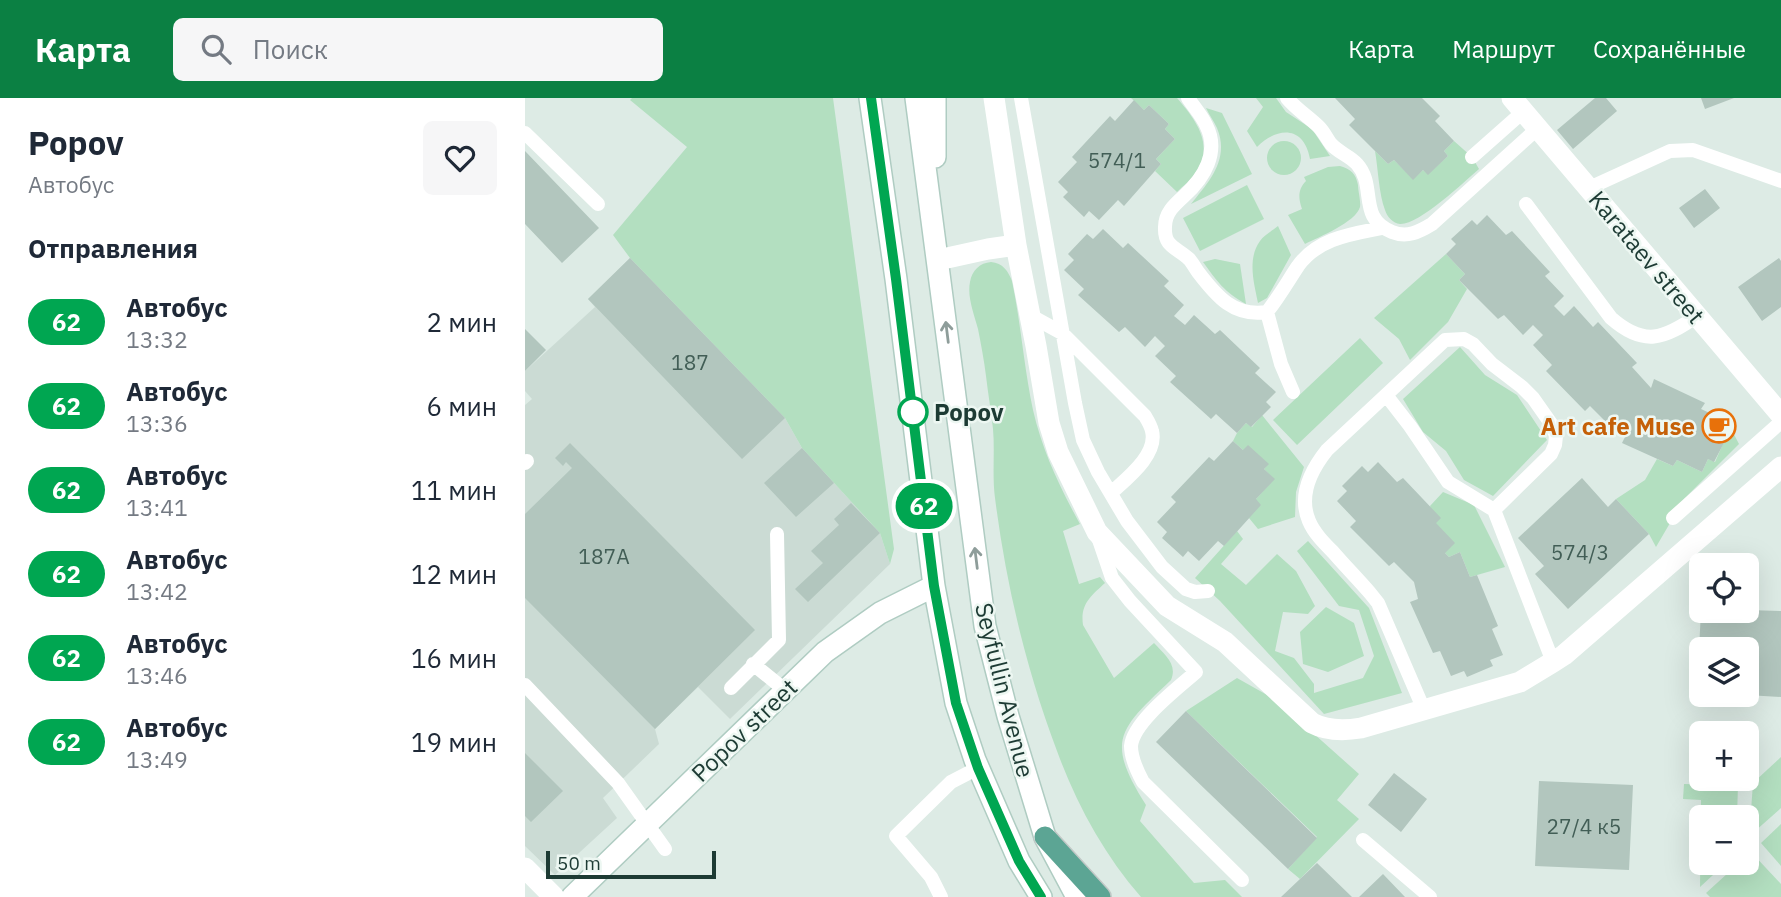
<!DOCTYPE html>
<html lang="ru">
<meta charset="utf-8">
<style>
:root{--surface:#fff;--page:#f6f6f7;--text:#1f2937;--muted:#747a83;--accent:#0b8043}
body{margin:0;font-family:"IBM Plex Sans",sans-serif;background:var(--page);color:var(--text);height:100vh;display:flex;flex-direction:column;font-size:26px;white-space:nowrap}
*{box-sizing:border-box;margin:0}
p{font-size:23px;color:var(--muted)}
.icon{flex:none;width:38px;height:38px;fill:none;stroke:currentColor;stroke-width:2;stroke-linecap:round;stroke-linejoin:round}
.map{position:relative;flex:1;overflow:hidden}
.drawer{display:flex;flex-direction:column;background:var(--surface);width:525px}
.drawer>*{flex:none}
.badge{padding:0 14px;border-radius:23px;font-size:24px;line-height:46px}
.buttons{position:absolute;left:1164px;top:455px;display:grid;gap:14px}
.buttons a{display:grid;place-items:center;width:70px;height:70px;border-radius:10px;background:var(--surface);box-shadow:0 7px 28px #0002;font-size:35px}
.scale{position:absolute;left:21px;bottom:18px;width:170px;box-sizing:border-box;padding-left:7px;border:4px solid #1d3b34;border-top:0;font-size:19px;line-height:24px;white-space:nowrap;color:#1d3b34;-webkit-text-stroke:5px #edf7f2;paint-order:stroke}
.map>.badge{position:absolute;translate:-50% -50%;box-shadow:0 0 0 4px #fff}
h2{padding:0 28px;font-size:26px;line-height:63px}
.round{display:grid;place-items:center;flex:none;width:74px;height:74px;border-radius:10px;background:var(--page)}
.overview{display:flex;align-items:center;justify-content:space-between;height:119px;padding:0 28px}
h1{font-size:33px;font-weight:800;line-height:52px}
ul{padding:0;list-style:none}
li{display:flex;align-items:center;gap:21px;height:84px;padding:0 28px}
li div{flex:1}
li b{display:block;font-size:26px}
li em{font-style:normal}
li .badge{min-width:77px;font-weight:700;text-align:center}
header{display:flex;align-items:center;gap:42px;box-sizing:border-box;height:98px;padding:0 35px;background:var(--accent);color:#fff}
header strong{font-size:33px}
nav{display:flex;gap:38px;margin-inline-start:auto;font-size:24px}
.search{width:490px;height:63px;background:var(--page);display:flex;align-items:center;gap:18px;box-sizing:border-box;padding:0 24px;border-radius:10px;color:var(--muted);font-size:26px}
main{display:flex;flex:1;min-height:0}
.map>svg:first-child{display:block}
</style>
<header>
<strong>Карта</strong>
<div class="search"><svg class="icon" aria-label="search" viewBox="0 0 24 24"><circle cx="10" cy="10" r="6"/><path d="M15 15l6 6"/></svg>Поиск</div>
<nav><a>Карта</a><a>Маршрут</a><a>Сохранённые</a></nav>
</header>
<main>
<section class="drawer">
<div class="overview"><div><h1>Popov</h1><p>Автобус</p></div><a class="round"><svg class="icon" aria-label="heart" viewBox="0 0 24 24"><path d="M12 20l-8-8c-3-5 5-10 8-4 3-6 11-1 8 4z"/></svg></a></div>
<h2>Отправления</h2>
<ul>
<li><span class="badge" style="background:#00a651;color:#fff">62</span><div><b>Автобус</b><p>13:32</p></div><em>2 мин</em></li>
<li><span class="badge" style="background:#00a651;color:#fff">62</span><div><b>Автобус</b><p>13:36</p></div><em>6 мин</em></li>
<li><span class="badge" style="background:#00a651;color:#fff">62</span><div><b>Автобус</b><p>13:41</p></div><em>11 мин</em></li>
<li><span class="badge" style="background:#00a651;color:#fff">62</span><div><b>Автобус</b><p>13:42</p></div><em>12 мин</em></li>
<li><span class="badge" style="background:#00a651;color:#fff">62</span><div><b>Автобус</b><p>13:46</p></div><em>16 мин</em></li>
<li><span class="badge" style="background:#00a651;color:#fff">62</span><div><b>Автобус</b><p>13:49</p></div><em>19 мин</em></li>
</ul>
</section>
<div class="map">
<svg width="1256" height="799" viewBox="0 0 1256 799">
<rect width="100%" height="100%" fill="#ddebe5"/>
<path fill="#cbdbd4" d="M105 160 260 320 277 350 355 435 365 466 205 621 173 589 130 631 134 646 78 700 92 720 30 777 0 748V307L7 301 0 293V273L70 209 63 201Z"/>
<path fill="#b3dfc0" d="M107 0H308L369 451 365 466 355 435 277 350 260 320 105 160 88 137 162 49 105 2Z
M606 0H652C670 21 690 46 671 74 667 81 658 88 652 94L630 73 636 66 631 61 650 41 640 31 644 26 624 7 619 12Z
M731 0H751L761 14 787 31 805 58 785 61C779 28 753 28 732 49L722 33 738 9Z
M681 10 697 15 727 76 666 106C684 84 705 61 692 30 689 23 684 17 681 10Z
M742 60a17 17 0 1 1 34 0a17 17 0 1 1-34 0Z
M929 43 947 59 954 71C939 84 894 127 875 126 868 125 862 119 860 112 854 97 853 70 850 53L863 66 869 62 888 81 898 72 903 76 923 58 919 53Z
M815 68C826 71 831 76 833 87 833 93 836 103 835 109 831 124 794 139 780 146L763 117 777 111C773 100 773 91 781 83L779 79 803 69Z
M722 87 739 121 675 153 658 120Z
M753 128 766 157 742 200 733 205C729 185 722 161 735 143 739 137 747 133 753 128Z
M921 156 940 176 934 182 942 191 923 224 885 262 874 241 849 220Z
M690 161 715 166 721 206C699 194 692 183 678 164Z
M466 164C478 165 483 173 487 183 496 226 499 269 508 312 517 352 535 390 555 426L538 433 554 486 575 479 580 485C566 498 555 506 558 527L589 580 629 545C639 556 653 566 646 582 595 631 579 641 621 707L615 723 669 785 700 782 717 799H616C579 757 551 705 532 653 501 571 481 486 470 400 467 377 470 353 468 331 466 313 463 295 461 278 459 262 456 246 453 231 449 216 442 199 445 184 447 172 455 165 466 164Z
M835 240 858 265 772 347 748 322Z
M935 249 960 277 992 297 1022 342 968 398 939 382 921 353 898 334 878 301Z
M737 317 779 369 771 394 770 419 733 431 724 420 731 401 749 381 739 371 743 366 718 352 708 343 712 335 721 325 727 329Z
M1202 323 1214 346 1159 401 1131 449 1124 436 1091 401 1120 382 1132 361 1148 368 1152 362 1177 374 1183 361 1190 364 1201 339 1195 336Z
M918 394 949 407 980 469 945 479 935 454 924 459 920 455 905 408Z
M712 433 718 441 696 466 721 487 752 456 771 473 790 508 783 516 758 514 750 553 769 560 789 586V595L838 580 849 558 834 512 814 508 772 453 783 443 844 510 877 595 799 616 695 503 670 480Z
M801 509 829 525 839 558 803 574 778 566 775 534Z
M712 580 751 602 834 676 812 702 834 721 775 781 763 771 792 739 661 613Z
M1256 659V710L1229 734 1225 727 1228 685Z
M1159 686 1213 687 1212 719H1176V765H1201L1175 789 1176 702 1158 701Z
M1256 726V768L1236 745Z
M1226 754 1256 786V799H1185L1181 795 1214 765H1222V758Z"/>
<path fill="#b2c6be" d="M810 0H897L915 18 910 23 929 43 919 53 923 58 903 77 898 72 888 82 869 62 863 66 824 27 830 21Z
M1070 0H1081L1092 13 1048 51 1032 32Z
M1176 0H1209L1180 11Z
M609 2 619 12 624 7 644 26 640 31 650 41 631 61 636 66 599 108 593 102 574 122 564 113 559 119 538 99 543 94 533 84 552 64 547 59 585 18 590 23Z
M0 53 74 130 37 165 0 126Z
M1180 91 1195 110 1169 130 1154 110Z
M962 117 981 137 987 133 1025 174 1020 178 1039 198 1029 208 1039 218 1049 208 1068 229 1073 224 1112 265 1107 269 1126 290 1129 281 1180 305 1176 311 1202 323 1195 336 1202 339 1189 364 1183 361 1177 374 1152 362 1148 368 1097 345 1101 337 1085 328 1065 308 1060 313 1021 273 1027 267 1008 247 1018 237 1008 227 998 237 979 217 973 221 934 182 940 176 921 156 931 146 926 141 947 122 952 127Z
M578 131 598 150 603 145 644 183 639 188 659 207 649 218 660 227 669 217 690 236 695 232 735 270 730 275 751 294 741 304 746 309 726 329 721 325 712 335 691 316 686 321 645 284 651 278 630 258 640 248 630 238 620 249 600 229 594 234 553 197 559 191 539 172 549 162 543 156 562 136 568 141Z
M105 160 260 320 217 361 63 201Z
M1254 160 1256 163V209L1237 223 1213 189Z
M0 231 21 252 0 273Z
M708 343 718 352 723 347 744 366 739 371 750 381 731 401 736 407 699 448 693 443 674 463 663 453 658 459 637 440 642 434 632 424 651 404 646 399 684 359 689 363Z
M45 345 230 532 130 631 0 500V416L47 370 41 364 38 368 30 360Z
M277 350 309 385 271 419 239 385Z
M853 364 872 384 878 380 916 420 911 425 930 445 920 455 924 459 935 454 945 479 952 477 973 528 967 531 978 557 965 562 968 568 942 579 939 573 926 578 915 553 908 555 885 504 893 501 889 484 869 464 864 468 825 429 831 423 812 403 822 393 817 388 837 368 843 374Z
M1057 380 1083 409 1091 401 1124 436 1043 511 1010 476 1019 468 993 440Z
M326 405 355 435 283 504 270 491 298 465 286 453 314 427 309 421Z
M1222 512 1256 513V599L1222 597V551H1174L1176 513Z
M1174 556H1176V595H1172Z
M661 613 792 740 763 771 631 644Z
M0 655 38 693 6 724 0 718Z
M869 675 902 701 876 734 843 707Z
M1014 683 1108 687 1104 772 1010 768Z
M792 765 827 799H756L775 781Z
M858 776 880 799H834Z"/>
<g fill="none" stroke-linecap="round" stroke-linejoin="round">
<defs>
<path id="secondary" d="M345 0 371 181 409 488 431 605 450 662 494 763 516 799
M391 0 460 528 483 618 520 739 552 799
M410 59V0
M47 799 300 554 355 515 409 488"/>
<path id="primary" d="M520 739 575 799"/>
</defs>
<use href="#secondary" stroke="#afccc2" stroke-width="24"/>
<use href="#primary" stroke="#c0c8c6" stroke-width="24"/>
<path stroke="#fff" stroke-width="14" d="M496 0 550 305 558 342 573 374 602 423 637 469 661 491 670 494 683 493
M663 0C669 9 677 18 681 27 695 54 679 80 659 98 649 107 640 115 640 129 639 149 651 149 664 161 667 164 670 170 673 174 692 199 709 219 742 214 754 199 763 183 773 168 793 140 827 136 857 130
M762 0C771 11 784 19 794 29 799 34 802 41 806 46 814 55 825 58 832 66 852 88 832 120 867 134 882 140 894 134 907 126L1013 30
M0 35 73 106
M947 59 999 13
M1064 90 1145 53 1168 52 1256 83
M1001 106 1086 220C1119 249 1139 241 1172 218
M742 214 756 266 768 294
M506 218 537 235 620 318C623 323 626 328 627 333 633 357 601 381 586 395
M861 297 885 328 923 384 969 412
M0 365 2 363
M1148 420 1256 324
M573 439 587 480 605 503 671 574C653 590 608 624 606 648 606 660 612 673 618 684L717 782
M228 566 260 592
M0 587 93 685 140 751
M206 590 254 542 252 436
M899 612 853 505 845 495C833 481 820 468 808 454 799 445 789 435 784 423 773 397 786 372 802 352L920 242 939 241 948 246 967 266 997 289 1008 300 1027 327 1031 338 1030 347 1026 356 969 412 1028 564
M838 742 905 799
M416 799 406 779 371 738 426 684 453 670"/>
<path stroke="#fff" stroke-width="21" d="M987 0 1256 317
M491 147 511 248 524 325 533 354 572 434 642 508 700 544 787 625C802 633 818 633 836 630L995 584 1028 564 1039 557 1256 369
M413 162 463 151 491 147 469 0
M0 770 29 799"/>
<use href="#secondary" stroke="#fff" stroke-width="21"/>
<use href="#primary" stroke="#5ca594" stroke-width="21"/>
</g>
<defs><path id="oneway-shaft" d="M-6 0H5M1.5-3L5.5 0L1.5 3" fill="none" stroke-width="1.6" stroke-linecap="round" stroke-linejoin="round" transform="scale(1.75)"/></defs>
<g stroke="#8e9d9a">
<use href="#oneway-shaft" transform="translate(422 234) rotate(-97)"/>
<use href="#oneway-shaft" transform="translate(451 460) rotate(-97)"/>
</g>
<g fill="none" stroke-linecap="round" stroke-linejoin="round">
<defs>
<path id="line" d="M346 0 371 181 409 488 431 605 453 670 494 763 516 799"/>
</defs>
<use href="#line" stroke="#fff" stroke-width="16"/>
<use href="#line" stroke="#00a651" stroke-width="10"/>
</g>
<defs>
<symbol id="cafe-ring" viewBox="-11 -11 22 22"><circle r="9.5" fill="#edf7f2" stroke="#e8710a" stroke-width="1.5"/><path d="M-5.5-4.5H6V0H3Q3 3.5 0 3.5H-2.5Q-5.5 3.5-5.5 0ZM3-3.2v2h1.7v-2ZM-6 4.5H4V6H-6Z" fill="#e8710a"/></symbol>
</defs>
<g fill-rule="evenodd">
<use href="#cafe-ring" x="1175" y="309" width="38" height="38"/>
</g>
<circle fill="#fff" stroke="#00a651" stroke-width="3.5" cx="388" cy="314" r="14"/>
<g text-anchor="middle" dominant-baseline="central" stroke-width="5" stroke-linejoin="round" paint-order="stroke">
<g font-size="21" fill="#425e56">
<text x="592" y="62">574/1</text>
<text x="165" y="264">187</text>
<text x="1055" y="454">574/3</text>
<text x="79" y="458">187А</text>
<text x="1059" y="728">27/4 к5</text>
</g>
<g font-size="24" fill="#1d3b34" stroke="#edf7f2">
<text transform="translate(1122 159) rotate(50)">Karataev street</text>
<text transform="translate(480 592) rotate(76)">Seyfullin Avenue</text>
<text transform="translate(219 632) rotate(-44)">Popov street</text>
</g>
<g font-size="24" font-weight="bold" fill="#1d3b34" stroke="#edf7f2" text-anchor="start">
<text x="409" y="314">Popov</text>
</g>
<g font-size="24" font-weight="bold" fill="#c56008" stroke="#edf7f2" text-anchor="end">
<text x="1170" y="328">Art cafe Muse</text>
</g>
</g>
</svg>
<div class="buttons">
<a><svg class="icon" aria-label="locate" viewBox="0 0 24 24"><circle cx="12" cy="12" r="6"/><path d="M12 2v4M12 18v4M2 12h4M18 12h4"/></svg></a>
<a><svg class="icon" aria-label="layers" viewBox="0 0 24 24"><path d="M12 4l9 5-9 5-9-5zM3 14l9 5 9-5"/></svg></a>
<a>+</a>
<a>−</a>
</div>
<div class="scale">50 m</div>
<b class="badge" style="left:399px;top:408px;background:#00a651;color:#fff">62</b>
</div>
</main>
